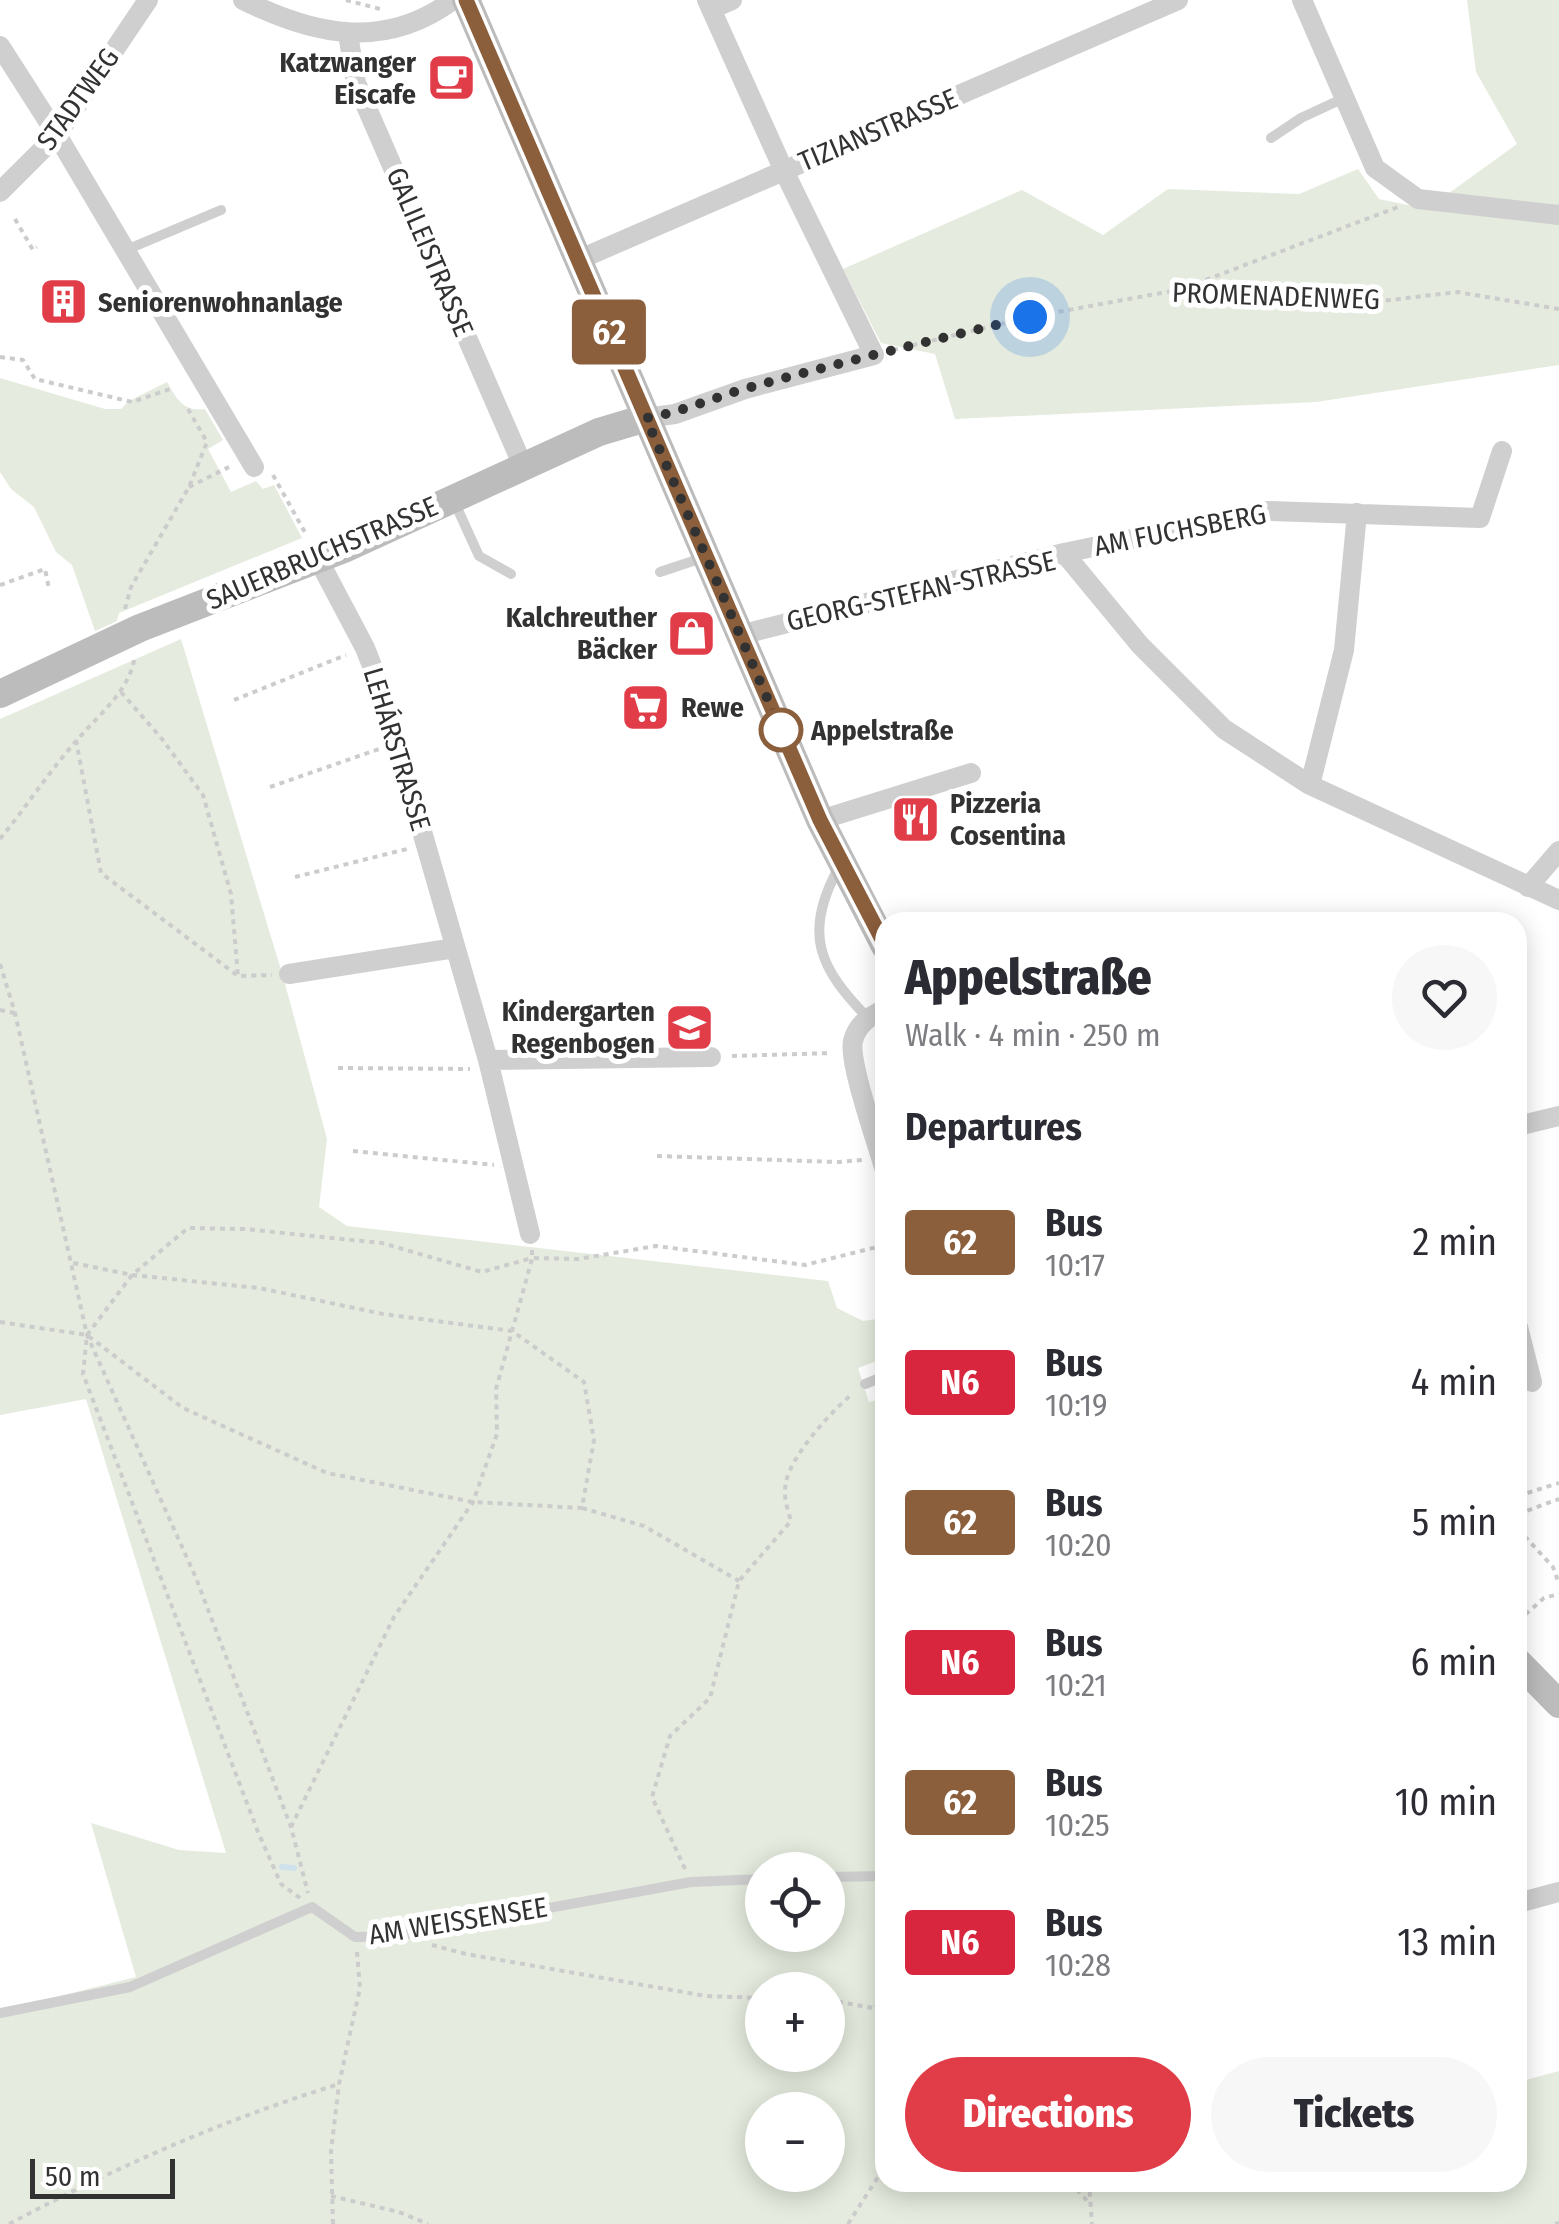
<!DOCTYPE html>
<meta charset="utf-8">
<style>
:root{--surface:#fff;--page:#f7f7f7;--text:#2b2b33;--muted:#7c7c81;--accent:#e03d48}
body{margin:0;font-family:"Fira Sans Condensed",sans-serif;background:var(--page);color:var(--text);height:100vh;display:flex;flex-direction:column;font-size:38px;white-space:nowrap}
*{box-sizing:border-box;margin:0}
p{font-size:32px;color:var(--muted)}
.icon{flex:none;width:55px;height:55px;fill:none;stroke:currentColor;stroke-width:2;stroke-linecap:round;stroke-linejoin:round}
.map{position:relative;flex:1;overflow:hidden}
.panel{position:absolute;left:875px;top:912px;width:652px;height:1280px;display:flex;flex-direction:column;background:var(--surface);border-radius:30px;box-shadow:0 5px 25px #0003}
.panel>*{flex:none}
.badge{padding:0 20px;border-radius:8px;font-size:35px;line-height:65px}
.controls{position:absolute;left:745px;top:1852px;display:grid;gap:20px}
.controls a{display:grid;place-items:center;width:100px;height:100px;border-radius:50%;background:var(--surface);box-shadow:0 5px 25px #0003;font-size:50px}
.scale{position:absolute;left:30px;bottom:25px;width:145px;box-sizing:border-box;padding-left:10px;border:5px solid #323232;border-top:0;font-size:28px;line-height:35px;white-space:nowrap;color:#323232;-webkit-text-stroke:8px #fff;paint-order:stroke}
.you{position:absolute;width:50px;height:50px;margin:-25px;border:8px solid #fff;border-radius:50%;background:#1a73e8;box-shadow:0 0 0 15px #1a73e833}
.map>.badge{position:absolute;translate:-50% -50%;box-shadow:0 0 0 5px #fff}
h2{padding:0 30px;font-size:38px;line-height:90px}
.round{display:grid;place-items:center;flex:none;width:105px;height:105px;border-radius:52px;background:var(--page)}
.head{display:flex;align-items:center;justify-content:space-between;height:170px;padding:0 30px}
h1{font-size:48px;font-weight:800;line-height:75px}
.button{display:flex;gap:20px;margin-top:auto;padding:20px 30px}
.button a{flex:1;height:115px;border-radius:60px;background:var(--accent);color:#fff;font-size:40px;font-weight:800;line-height:115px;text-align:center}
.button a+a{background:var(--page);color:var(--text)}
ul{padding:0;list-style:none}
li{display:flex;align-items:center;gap:30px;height:140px;padding:0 30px}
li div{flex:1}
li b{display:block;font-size:38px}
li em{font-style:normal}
li .badge{min-width:110px;font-weight:700;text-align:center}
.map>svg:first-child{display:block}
</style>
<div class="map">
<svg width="1559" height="2224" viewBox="0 0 1559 2224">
<rect width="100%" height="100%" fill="#fff"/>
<path fill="#e5ebde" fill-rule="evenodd" d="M1467 0H1559V365L1316 402 955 419 935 354 881 343 843 269 1022 190 1103 235 1168 189 1299 194 1358 169 1379 199 1427 209 1517 144 1476 72Z
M0 378 105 409H121L129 401 167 382C177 399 183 412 205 409L223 440 208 449 231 492 256 481 263 489 274 485 302 538 119 613 117 621 95 631 72 565 56 552 34 507 11 489 0 472Z
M181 639 284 980 327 1139 319 1207 347 1226 828 1281 837 1308 863 1321 885 1318V1358L858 1368 869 1402 885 1398V2182H1084L1086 2191 1118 2182H1518V2082L1559 2071V2224H0V2011L136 1977 91 1823 179 1850 226 1853 86 1399 0 1415V719ZM762 1870H828V1935H762ZM762 1990H828V2055H762ZM762 2110H828V2175H762Z"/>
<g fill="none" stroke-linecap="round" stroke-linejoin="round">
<path stroke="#cfe1ec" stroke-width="6" d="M282 1867 294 1868"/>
<path stroke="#ccc" stroke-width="4" stroke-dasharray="5 5" stroke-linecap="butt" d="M346 0 380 9
M15 219 33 250 37 247
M1187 287 1398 207
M893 350 1030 317 1183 289 1366 303 1457 292 1559 309
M0 357 23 360 35 379 132 402 173 388
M273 475 307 536
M189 487 229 467
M0 585 45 569 49 589
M125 609 131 587 189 487 207 442 188 409
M121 692 162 739 203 795 231 894 238 976
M234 700 346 655
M76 740 101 873 238 976 272 975
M270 787 379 749
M0 839C27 806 50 770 78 739 101 712 129 692 135 656
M295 877 407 849
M0 964 15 1013 87 1335 196 1578 291 1827 308 1893
M0 1010 15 1013
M732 1056 832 1053
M338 1068 470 1069
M353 1151 494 1165
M657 1156 838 1162 862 1160
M532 1250V1258L578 1259 656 1246 805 1265 885 1245
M0 1322 87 1335 183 1408 327 1473 473 1502 582 1508 594 1440 584 1382 512 1331 383 1314 259 1288 132 1275 73 1263
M1518 1496 1559 1483
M582 1508 644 1526 739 1581
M1518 1514 1559 1499
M1518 1529 1553 1567 1559 1584
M1518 1621 1544 1598 1559 1594
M291 1827 394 1617 473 1502 497 1434 496 1389 532 1259
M685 1869 652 1797 670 1736 710 1698 739 1581 791 1521C787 1508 783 1496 786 1482 792 1454 831 1412 852 1394
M300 1898 281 1884 258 1832 83 1374 87 1335 132 1275 188 1228 244 1229 382 1243 482 1272 532 1258
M432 1945 466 1954 706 1996 762 1998
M828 2000 885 2010
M875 2007 885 1999
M1070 2182 1091 2205
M1089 2182 1092 2224
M331 2196 399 2212 428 2224
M9 2224C119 2166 220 2121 339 2084
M333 2224 331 2151 339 2084 360 1988 357 1952
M848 2224 885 2166
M1555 2224 1559 2223"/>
<path stroke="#cfcfcf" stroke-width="10" d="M1271 138 1301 118 1344 98
M126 250 221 210
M453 499 479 556 511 574
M660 572 705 557
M838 869C803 933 819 968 867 1017
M865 1384 885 1376
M828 1877 885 1876
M0 2013 130 1987 312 1907 355 1937 396 1936 691 1882 762 1879"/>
<path stroke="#cfcfcf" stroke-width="20" d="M243 0C314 35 384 51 453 0
M1302 0 1375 168 1418 199 1559 215
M711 9 732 0
M348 34 356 83 523 466
M0 46 57 135 254 467
M0 192 57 135 148 0
M578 260 1178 0
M646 418 675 414 745 389 874 355 784 171 707 0
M1064 553 1267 511 1480 518 1502 451
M318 559 365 648 380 686 488 1060 530 1234
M740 635 1064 553 1140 645 1224 729 1310 785 1559 900
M1310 785 1344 650 1357 513
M820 820 971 773
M1528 887 1559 851
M289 974 455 948
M885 1009C870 1016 857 1024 853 1041 848 1062 878 1145 885 1171
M488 1060 711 1057
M1518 1126 1559 1116
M1518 1327 1532 1382
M1518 1903 1559 1892"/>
<path stroke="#bcbcbc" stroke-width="28" d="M466 0 820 820 885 946
M0 694 140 628 344 549 599 432 646 418
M1518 1662 1559 1704"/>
</g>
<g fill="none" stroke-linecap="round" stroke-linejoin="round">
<defs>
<path id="line" d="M466 0 820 820 885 945"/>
</defs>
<use href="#line" stroke="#fff" stroke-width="22"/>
<use href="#line" stroke="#8b5e3c" stroke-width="15"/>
<path stroke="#323232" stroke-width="10" stroke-dasharray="0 18" d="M781 730 646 418C683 412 715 397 751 387 843 362 937 339 1030 317"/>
</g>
<defs>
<symbol id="cafe-square" viewBox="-11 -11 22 22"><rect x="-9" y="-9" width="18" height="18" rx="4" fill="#e03d48" stroke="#fff"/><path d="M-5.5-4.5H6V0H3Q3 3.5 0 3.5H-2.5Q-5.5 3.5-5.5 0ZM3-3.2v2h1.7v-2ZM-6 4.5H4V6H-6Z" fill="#fff"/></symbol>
<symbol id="building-square" viewBox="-11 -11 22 22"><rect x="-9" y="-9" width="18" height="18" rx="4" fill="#e03d48" stroke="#fff"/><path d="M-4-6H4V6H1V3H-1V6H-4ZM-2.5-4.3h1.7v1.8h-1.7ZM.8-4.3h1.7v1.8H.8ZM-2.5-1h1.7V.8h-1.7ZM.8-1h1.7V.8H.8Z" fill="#fff"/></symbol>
<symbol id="shop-square" viewBox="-11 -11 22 22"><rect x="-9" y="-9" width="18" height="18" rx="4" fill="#e03d48" stroke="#fff"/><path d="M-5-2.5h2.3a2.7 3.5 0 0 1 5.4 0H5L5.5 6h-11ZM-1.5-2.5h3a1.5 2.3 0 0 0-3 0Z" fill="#fff"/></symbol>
<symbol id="supermarket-square" viewBox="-11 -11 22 22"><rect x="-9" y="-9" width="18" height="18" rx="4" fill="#e03d48" stroke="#fff"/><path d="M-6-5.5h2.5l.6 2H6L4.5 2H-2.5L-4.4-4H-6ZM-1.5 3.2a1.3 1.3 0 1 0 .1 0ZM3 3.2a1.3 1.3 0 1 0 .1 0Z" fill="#fff"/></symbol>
<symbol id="restaurant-square" viewBox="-11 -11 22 22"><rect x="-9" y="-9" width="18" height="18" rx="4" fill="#e03d48" stroke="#fff"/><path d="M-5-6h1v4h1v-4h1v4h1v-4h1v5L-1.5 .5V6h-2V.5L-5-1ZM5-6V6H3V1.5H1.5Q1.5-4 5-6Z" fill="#fff"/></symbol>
<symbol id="school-square" viewBox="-11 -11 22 22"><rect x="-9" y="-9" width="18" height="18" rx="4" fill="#e03d48" stroke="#fff"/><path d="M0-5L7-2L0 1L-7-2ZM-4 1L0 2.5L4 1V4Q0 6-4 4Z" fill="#fff"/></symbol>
</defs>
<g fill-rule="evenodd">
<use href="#cafe-square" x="424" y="50" width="55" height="55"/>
<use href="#building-square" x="36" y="274" width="55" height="55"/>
<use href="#shop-square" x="664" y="606" width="55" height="55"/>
<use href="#supermarket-square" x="618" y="680" width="55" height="55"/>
<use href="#restaurant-square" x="888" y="792" width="55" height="55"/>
<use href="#school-square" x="662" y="1000" width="55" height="55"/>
</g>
<circle fill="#fff" stroke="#8b5e3c" stroke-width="5" cx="781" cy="730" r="20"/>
<g text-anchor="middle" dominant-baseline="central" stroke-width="10" stroke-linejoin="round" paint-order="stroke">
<g font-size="28" font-weight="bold" fill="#323232" stroke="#fff" text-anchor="end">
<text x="416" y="62">Katzwanger<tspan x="416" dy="32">Eiscafe</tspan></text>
<text x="98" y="302" text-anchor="start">Seniorenwohnanlage</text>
<text x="657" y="617">Kalchreuther<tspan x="657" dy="32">Bäcker</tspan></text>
<text x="681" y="707" text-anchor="start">Rewe</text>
<text x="950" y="803" text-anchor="start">Pizzeria<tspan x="950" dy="32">Cosentina</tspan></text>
<text x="655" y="1011">Kindergarten<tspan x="655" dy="32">Regenbogen</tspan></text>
</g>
<g font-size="28" fill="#323232" stroke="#fff">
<text transform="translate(78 99) rotate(-54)">STADTWEG</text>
<text transform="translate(878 130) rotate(-23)">TIZIANSTRASSE</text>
<text transform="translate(430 252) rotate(67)">GALILEISTRASSE</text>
<text transform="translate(1276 296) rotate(2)">PROMENADENWEG</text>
<text transform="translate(1180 530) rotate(-11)">AM FUCHSBERG</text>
<text transform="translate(322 553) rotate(-23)">SAUERBRUCHSTRASSE</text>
<text transform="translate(921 591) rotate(-13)">GEORG-STEFAN-STRASSE</text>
<text transform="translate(397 749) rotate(73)">LEHÁRSTRASSE</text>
<text transform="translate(458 1921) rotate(-9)">AM WEISSENSEE</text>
</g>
<g font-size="28" font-weight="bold" fill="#323232" stroke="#fff" text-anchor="start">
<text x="811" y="730">Appelstraße</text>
</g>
</g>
</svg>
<div class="controls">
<a><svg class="icon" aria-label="locate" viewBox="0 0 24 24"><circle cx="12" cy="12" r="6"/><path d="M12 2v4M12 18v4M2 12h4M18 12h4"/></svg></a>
<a>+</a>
<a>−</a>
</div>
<div class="scale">50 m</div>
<div class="you" style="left:1030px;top:317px"></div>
<b class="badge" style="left:609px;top:332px;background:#8b5e3c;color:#fff">62</b>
<section class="panel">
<div class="head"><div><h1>Appelstraße</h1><p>Walk · 4 min · 250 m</p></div><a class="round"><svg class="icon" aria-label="heart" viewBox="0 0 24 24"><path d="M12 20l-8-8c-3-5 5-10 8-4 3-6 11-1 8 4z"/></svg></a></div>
<h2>Departures</h2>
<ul>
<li><span class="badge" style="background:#8b5e3c;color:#fff">62</span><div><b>Bus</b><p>10:17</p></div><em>2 min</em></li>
<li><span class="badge" style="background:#d7263d;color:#fff">N6</span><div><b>Bus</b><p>10:19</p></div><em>4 min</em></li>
<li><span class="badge" style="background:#8b5e3c;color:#fff">62</span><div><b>Bus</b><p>10:20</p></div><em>5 min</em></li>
<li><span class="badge" style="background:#d7263d;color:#fff">N6</span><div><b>Bus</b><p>10:21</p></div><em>6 min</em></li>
<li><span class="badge" style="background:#8b5e3c;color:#fff">62</span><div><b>Bus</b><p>10:25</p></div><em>10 min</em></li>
<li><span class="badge" style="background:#d7263d;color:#fff">N6</span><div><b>Bus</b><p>10:28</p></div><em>13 min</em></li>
</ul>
<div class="button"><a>Directions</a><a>Tickets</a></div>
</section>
</div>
